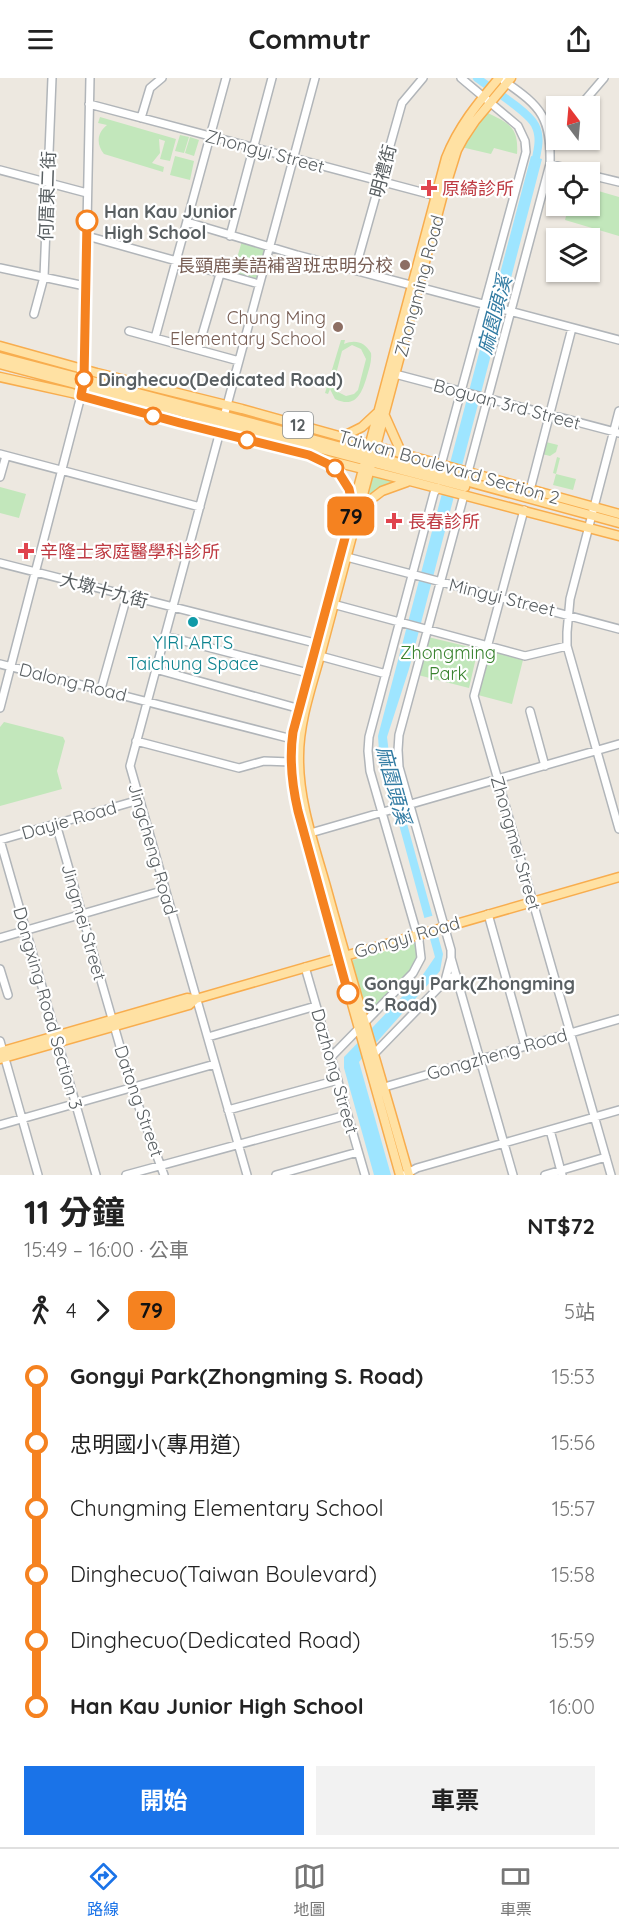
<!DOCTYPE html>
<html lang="zh-TW">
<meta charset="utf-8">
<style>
:root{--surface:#fff;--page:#f2f2f2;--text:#222;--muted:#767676;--line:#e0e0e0;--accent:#1a73e8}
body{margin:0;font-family:Quicksand,"Noto Sans TC",sans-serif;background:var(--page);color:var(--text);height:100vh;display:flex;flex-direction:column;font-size:22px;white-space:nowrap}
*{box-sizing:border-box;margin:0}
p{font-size:20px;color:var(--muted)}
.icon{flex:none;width:33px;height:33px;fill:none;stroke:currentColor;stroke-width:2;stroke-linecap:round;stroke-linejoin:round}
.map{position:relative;height:1097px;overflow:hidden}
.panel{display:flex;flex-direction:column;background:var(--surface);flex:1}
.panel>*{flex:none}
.badge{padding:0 12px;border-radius:9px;font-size:21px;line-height:39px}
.needle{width:39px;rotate:344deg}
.fabs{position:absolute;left:546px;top:18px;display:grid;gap:12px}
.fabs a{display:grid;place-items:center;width:54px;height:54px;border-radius:0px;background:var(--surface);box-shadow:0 2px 4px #0004;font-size:30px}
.map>.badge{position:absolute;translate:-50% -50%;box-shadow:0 0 0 3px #fff}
.legs{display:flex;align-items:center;gap:9px;height:66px;padding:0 24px;font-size:20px}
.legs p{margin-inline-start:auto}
.summary{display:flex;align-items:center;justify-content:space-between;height:102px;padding:0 24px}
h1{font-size:33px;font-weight:700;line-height:45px}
.action{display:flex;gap:12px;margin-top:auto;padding:12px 24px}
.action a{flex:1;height:69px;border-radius:0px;background:var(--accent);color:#fff;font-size:24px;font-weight:700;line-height:69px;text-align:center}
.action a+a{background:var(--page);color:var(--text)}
ul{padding:0 24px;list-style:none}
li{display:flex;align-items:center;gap:21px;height:66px;font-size:22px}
li i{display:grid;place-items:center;width:9px;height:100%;margin:0 8px;background:currentColor}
li i::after{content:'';width:15px;height:15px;margin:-8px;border:4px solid;border-radius:50%;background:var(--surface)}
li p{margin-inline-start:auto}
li:first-child i{background:linear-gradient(#0000 50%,currentColor 0)}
li:last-child i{background:linear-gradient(currentColor 50%,#0000 0)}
header{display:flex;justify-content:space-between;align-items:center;height:78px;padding:0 24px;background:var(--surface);font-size:27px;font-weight:700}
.menu{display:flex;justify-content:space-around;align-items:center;height:84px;border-top:2px solid var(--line);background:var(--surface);font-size:16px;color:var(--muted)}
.menu a{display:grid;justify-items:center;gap:3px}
.menu .selected{color:var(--accent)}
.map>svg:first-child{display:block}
</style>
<header><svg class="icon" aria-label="menu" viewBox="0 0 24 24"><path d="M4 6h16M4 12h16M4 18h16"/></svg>Commutr<svg class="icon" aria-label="share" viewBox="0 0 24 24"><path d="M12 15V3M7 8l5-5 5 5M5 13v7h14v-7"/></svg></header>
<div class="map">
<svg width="619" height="1097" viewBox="0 0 619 1097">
<rect width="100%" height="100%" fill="#ede8e0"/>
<path fill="#c2e7bb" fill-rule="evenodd" d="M486 34C508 45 519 48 517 76L494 70 491 76 461 69Z
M100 39 176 61 170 83 160 81 165 63 159 61 160 75 152 85 164 89 163 94 104 76C96 66 97 55 107 47L98 45Z
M180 57 189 59 184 75 175 73Z
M190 59 199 62 194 78 185 75Z
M175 78 194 83 190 102 170 97Z
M595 112 619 119V158L565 142 567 134 579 137 578 128H590V114Z
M242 163 267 169 258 204 232 197Z
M341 262H345L344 266C355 261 365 264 371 275 372 283 369 291 367 298 362 315 356 331 335 321L330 311 328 316 325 315ZM352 267 361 271 366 281 358 312 354 316 346 318 336 313 334 304 342 273Z
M546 364 558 367 556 374 550 378 542 376Z
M557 379 560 380 556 396 576 401 573 412 553 407 556 396 553 395Z
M372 395 405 403 364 426Z
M0 409 26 416 19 440 0 435Z
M428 559 478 571 469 610 418 597Z
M490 573 523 582 512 626 478 617Z
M4 644 63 659 65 663 57 693 62 711 0 728V649Z
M418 864 420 874 412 890 366 938 351 886 353 882Z"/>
<path fill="#9ee5ff" d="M531 78 542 81 409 591 387 659 390 684 443 876 440 893 359 984 391 1097H374L344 990V979L422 898 435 879 379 673 378 658Z"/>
<path fill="#ede8e0" d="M435 837 441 858 427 862 421 841Z"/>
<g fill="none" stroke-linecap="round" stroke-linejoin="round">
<path stroke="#9ee5ff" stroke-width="8" d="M477 0C490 10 528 33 535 47 542 60 537 75 534 88"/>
<defs>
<path id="minor" d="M89 26 440 119
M580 28 604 0
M141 40 150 10 162 0
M550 86 582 94
M0 92 87 115
M590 97 619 104
M187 144 297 177 619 262
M87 158 259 206
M230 158 272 0
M0 190 85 208
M355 192 402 25 423 0
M34 236 44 199 52 0
M129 253 239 283
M155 260 226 0
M198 271 220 196
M84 294 90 0
M395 296 619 355
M619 333 570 521 567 554V568L619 751
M0 376 200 429
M441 387 526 74 525 63 518 48 461 0
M468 394 550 86C551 40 542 29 504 3
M0 399 6 378
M530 412 572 250
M464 417 399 657 398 672 399 689 451 872V880L513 1097
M524 432 474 618 611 1097
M343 478 619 551
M0 485 315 565
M329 525 525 578 567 568
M165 558 308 595
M320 578 386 596
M0 586 292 661
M155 591 304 632
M101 611 127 518
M0 630 82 314
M530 633 545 688
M136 663 239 690 264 683 291 684
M56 746 132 1010 164 1097
M307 756 619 666
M0 762 96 1097
M0 762 139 722
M488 836 525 968
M0 860 165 812
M305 889 365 1097
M0 891 8 917
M445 903 451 880
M208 959 316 928
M0 963 38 1097
M372 978 445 903 456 897
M331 979 413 895 421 880 419 863 370 693 368 673 369 659 434 415 438 410
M381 1010 619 941
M228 1032 338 1002
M0 1047 215 986
M550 1052 562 1097
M126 1097 347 1037
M247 1097 130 688 315 0
M276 1097 358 1074
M404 1097 417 1090 619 1032
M545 1097 606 1079"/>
<path id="major" d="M0 268 97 295 242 331 619 436
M0 279 268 349 619 445
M0 286 465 409
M0 299 72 315 162 340 410 403 619 458
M385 338 402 376
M342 359 362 349 377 335
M326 385C343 393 349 411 352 428
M361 429 382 413 407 404
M0 974 187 920 196 921
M0 981 189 927 196 921 619 799
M400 1097 298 733 291 690 293 654 446 80C458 49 478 25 499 0
M409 1097C382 1002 353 907 327 812 315 769 298 723 299 678 299 641 314 602 323 567L442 120 457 72 463 61 475 43 511 0"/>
</defs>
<use href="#minor" stroke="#b1b5b9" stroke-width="10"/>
<use href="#major" stroke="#f8ad4e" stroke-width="11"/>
<use href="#minor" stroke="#fff" stroke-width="7"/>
<use href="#major" stroke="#ffe1a3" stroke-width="8"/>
</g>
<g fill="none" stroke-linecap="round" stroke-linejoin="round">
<defs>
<path id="line-1" d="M87 143 84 301 81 318 180 345 309 377 332 388 339 395 349 411 353 430 293 654C289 681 292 707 298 733L348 915"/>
</defs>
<use href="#line-1" stroke="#fff" stroke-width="14"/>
<use href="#line-1" stroke="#f58220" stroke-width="9"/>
</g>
<g fill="#e0444e" stroke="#fff" stroke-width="2">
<path d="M426 101h6v6h6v6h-6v6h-6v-6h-6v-6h6z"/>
<path d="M391 434h6v6h6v6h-6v6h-6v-6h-6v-6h6z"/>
<path d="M23 464h6v6h6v6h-6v6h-6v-6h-6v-6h6z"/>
</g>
<g fill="#fff" stroke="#f58220" stroke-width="3">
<circle cx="87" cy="143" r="10"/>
<circle cx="84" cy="301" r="8"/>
<circle cx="153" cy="338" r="8"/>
<circle cx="247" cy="362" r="8"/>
<circle cx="335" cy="390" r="8"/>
<circle cx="348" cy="915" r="10"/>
</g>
<g fill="#8d6e63" stroke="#fff" stroke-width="2">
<circle cx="405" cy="187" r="6"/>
<circle cx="338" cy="249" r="6"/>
</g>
<circle fill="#0f9aa8" stroke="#fff" stroke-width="2" cx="193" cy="544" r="6"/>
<g text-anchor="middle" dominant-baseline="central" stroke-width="4.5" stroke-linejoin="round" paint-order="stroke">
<rect fill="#fff" stroke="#8b8f91" stroke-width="1.5" x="283" y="334" width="30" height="26" rx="4.5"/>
<g font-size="16" font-weight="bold" fill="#595f62">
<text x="298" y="347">12</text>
</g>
<g font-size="18" fill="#595f62" stroke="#fff">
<text transform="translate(265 73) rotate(15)">Zhongyi Street</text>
<text transform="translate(383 93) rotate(-75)">明禮街</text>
<text transform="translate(47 118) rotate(-88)">何厝東二街</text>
<text transform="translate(419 208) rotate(-75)">Zhongming Road</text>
<text transform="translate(507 326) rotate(15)">Boguan 3rd Street</text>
<text transform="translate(449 389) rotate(16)">Taiwan Boulevard Section 2</text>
<text transform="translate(104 512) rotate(15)">大墩十九街</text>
<text transform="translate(502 519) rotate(14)">Mingyi Street</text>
<text transform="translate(73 604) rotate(14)">Dalong Road</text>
<text transform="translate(69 742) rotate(-16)">Dayie Road</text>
<text transform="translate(516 765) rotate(74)">Zhongmei Street</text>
<text transform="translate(153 771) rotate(74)">Jingcheng Road</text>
<text transform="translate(84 844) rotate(74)">Jingmei Street</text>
<text transform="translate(407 859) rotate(-16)">Gongyi Road</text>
<text transform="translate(48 930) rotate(74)">Dongxing Road Section 3</text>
<text transform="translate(497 976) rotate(-16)">Gongzheng Road</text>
<text transform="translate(335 993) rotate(74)">Dazhong Street</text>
<text transform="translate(139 1023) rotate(71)">Datong Street</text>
</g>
<g font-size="18" fill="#be3a42" stroke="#fff" text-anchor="start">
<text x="442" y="110">原綺診所</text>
<text x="408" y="443">長春診所</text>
<text x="40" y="473">辛隆士家庭醫學科診所</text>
</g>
<g font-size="18" font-weight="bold" fill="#595f62" stroke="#fff" text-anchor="start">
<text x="104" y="133">Han Kau Junior<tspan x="104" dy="21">High School</tspan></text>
<text x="98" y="301">Dinghecuo(Dedicated Road)</text>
<text x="364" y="905">Gongyi Park(Zhongming<tspan x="364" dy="21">S. Road)</tspan></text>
</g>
<g font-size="18" fill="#785e54" stroke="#fff" text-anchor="end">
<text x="393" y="187">長頸鹿美語補習班忠明分校</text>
<text x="326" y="239">Chung Ming<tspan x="326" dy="21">Elementary School</tspan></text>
</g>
<g font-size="18" fill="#0d838f" stroke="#fff">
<text x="193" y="564">YIRI ARTS<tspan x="193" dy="21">Taichung Space</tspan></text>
</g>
<g font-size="18" fill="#39832f" stroke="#fff">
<text x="448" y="574">Zhongming<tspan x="448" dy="21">Park</tspan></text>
</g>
<g font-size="20" font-style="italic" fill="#337ca3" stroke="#fff">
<text transform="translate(494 237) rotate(-75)">麻園頭溪</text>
<text transform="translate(394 707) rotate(75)">麻園頭溪</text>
</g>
</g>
</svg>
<div class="fabs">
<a><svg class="needle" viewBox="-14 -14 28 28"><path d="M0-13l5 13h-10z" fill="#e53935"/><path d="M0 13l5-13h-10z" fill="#767676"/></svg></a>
<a><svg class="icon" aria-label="locate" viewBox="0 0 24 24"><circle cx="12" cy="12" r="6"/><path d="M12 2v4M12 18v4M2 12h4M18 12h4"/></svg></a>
<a><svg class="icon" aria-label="layers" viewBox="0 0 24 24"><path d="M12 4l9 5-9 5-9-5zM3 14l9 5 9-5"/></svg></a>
</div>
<b class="badge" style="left:351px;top:438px;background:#f58220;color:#111">79</b>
</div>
<section class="panel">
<div class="summary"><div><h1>11 分鐘</h1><p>15:49 – 16:00 · 公車</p></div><b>NT$72</b></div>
<div class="legs"><svg class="icon" aria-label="walk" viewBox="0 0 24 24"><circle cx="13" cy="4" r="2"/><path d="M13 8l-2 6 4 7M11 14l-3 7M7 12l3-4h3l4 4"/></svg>4<svg class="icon" aria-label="forward" viewBox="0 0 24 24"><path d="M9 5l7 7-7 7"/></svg><b class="badge" style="background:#f58220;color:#111">79</b><p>5站</p></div>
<ul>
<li><i style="color:#f58220"></i><b>Gongyi Park(Zhongming S. Road)</b><p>15:53</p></li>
<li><i style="color:#f58220"></i><span>忠明國小(專用道)</span><p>15:56</p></li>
<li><i style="color:#f58220"></i><span>Chungming Elementary School</span><p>15:57</p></li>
<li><i style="color:#f58220"></i><span>Dinghecuo(Taiwan Boulevard)</span><p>15:58</p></li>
<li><i style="color:#f58220"></i><span>Dinghecuo(Dedicated Road)</span><p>15:59</p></li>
<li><i style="color:#f58220"></i><b>Han Kau Junior High School</b><p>16:00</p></li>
</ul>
<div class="action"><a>開始</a><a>車票</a></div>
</section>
<nav class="menu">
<a class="selected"><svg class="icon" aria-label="directions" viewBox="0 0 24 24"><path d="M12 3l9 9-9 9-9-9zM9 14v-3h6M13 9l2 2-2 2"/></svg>路線</a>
<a><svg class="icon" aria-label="map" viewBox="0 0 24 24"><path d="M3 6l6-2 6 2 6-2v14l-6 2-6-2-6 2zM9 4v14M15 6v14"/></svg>地圖</a>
<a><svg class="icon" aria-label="tickets" viewBox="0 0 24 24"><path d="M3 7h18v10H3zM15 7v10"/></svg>車票</a>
</nav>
